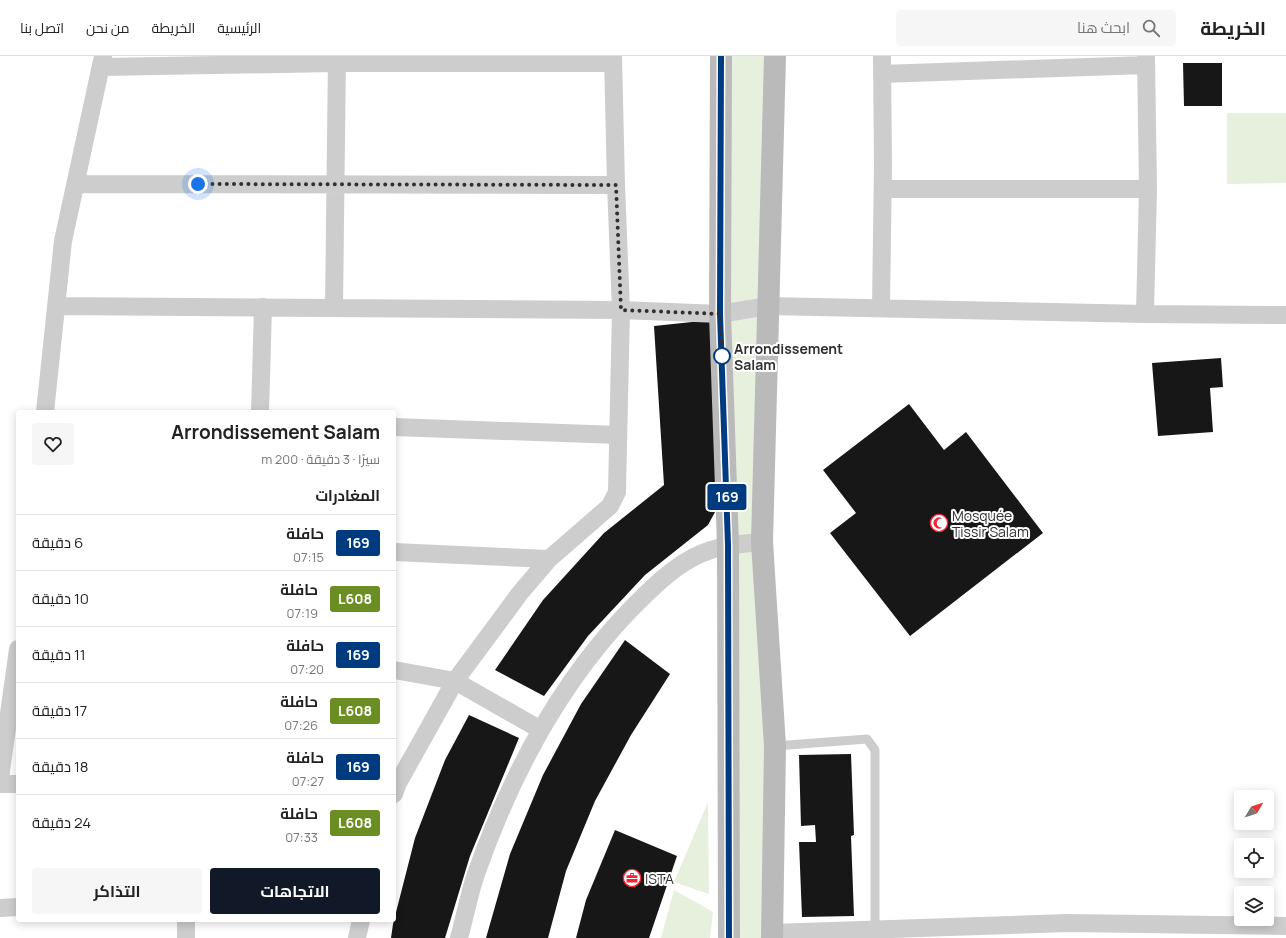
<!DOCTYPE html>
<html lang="ar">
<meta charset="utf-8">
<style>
:root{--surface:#fff;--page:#f6f6f6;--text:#222;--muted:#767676;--line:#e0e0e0;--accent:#111827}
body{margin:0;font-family:Manrope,Cairo,sans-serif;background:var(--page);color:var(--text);direction:rtl;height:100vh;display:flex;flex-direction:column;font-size:15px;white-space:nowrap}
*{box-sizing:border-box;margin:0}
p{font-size:13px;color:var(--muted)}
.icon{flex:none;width:22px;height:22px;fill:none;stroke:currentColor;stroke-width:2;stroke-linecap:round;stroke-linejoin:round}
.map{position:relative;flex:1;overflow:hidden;direction:ltr}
.drawer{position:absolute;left:16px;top:354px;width:380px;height:512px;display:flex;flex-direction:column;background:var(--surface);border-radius:4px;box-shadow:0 2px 10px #0003;direction:rtl}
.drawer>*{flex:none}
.badge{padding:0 8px;border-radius:3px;font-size:14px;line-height:26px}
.needle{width:26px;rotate:51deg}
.buttons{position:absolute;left:1234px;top:734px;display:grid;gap:8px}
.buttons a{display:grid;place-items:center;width:40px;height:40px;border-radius:4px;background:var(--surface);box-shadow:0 2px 10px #0003;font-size:20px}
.you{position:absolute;width:20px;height:20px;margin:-10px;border:3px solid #fff;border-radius:50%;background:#1a73e8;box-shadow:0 0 0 6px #1a73e833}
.map>.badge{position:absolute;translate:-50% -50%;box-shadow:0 0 0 2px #fff}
h2{padding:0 16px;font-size:15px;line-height:36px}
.round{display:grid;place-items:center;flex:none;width:42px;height:42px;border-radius:4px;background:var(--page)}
.head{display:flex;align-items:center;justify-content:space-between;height:68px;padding:0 16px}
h1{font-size:19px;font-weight:700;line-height:30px}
.primary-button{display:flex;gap:8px;margin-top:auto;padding:8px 16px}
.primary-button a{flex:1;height:46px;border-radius:4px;background:var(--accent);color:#fff;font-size:16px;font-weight:700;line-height:46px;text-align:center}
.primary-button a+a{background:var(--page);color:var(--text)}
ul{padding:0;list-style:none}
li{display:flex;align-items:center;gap:12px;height:56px;padding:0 16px;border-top:1px solid var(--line)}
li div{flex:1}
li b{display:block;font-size:15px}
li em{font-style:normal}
li .badge{min-width:44px;font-weight:700;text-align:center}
header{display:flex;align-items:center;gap:24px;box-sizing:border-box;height:56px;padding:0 20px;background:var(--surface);border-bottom:1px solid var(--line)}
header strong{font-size:19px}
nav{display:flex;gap:22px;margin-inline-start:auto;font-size:14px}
.search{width:280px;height:36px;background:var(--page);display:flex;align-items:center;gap:10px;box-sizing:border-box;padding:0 14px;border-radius:4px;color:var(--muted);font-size:15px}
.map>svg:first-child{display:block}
</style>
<header>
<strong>الخريطة</strong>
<div class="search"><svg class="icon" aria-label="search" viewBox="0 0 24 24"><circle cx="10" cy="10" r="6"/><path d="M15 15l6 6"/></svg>ابحث هنا</div>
<nav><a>الرئيسية</a><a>الخريطة</a><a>من نحن</a><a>اتصل بنا</a></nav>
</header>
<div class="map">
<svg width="1286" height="882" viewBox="0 0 1286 882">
<rect width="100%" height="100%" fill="#fff"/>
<path fill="#e7efdd" d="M721 0H771L769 882H725Z
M1227 57H1286V127L1227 128Z
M708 746 709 838 674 826Z
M674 834 713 856 710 882H661Z"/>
<path fill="#171717" d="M1183 7H1222V50H1184Z
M711 264 722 443 708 469 645 519 588 580 544 640 495 614 543 544 604 477 664 429 654 270Z
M1221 302 1223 331 1210 332 1213 376 1158 380 1152 307Z
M909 348 944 394 966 376 1043 477 910 580 830 477 856 457 823 414Z
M625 584 670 618 631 679 595 745 566 815 548 882H486L510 798 543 719 581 648Z
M469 659 519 682 470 800 445 882H391L393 868 415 782 445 704Z
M851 698 854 779 851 780 854 860 802 861 799 786H816L815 769 801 770 799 699Z
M615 774 677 800 649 882H576L586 844Z"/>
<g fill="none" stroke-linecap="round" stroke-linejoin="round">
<path stroke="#cdcdcd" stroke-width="9" d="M775 690 867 683 875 694V873"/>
<path stroke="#cdcdcd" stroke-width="18" d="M101 11 337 7H613
M882 18 1146 9
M75 128 616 129
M883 133H1148
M57 250 621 254 720 258 768 250 1145 258 1286 259
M334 252 337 0
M881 252 883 108 882 0
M1145 258 1148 133 1146 0
M45 356 63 185 103 0
M260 356 263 251
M394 371 618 379
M394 496 549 503
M394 614 455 625 541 674
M0 722 18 593
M0 728H18
M394 738 398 727 455 625 520 537 549 503 610 450 617 436 621 254 616 129 613 0
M0 852 18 851
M772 877 1067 867 1286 870
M186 882V864
M357 882 361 864
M459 882C465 861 469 838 476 818 510 721 558 629 629 555 649 535 669 514 694 501 715 490 739 488 762 486"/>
<path stroke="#bababa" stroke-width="22" d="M721 0 720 258 728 489 729 882
M772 882 775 690 762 486 775 0"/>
</g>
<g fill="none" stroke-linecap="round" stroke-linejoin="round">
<defs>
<path id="line" d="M721 0 720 258 728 489 729 882"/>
</defs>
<use href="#line" stroke="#fff" stroke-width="9"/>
<use href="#line" stroke="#003b80" stroke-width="6"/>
<path stroke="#303030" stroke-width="4" stroke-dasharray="0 7.2" d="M198 128 616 129 621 254 720 258 722 304V300"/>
</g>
<defs>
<symbol id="mosque-ring" viewBox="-11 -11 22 22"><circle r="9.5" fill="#fff" stroke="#f72334" stroke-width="1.5"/><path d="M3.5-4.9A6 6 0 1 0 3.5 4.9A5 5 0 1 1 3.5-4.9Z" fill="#f72334"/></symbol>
<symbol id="office-ring" viewBox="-11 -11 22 22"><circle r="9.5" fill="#fff" stroke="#f72334" stroke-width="1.5"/><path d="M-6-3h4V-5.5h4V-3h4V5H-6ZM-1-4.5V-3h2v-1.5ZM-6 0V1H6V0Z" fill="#f72334"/></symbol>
</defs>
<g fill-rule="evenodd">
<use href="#mosque-ring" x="929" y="457" width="20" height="20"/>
<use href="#office-ring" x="622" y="812" width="20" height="20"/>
</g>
<circle fill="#fff" stroke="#003b80" stroke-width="2" cx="722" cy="300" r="8"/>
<g text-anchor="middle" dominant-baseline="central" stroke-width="4" stroke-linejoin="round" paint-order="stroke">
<g font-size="14" font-weight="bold" fill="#303030" stroke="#fff" text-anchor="start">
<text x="734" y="292">Arrondissement<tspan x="734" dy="16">Salam</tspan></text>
</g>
<g font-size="14" fill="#303030" stroke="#fff" text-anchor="start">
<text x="952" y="459">Mosquée<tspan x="952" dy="16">Tissir Salam</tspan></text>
<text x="645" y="822">ISTA</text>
</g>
</g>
</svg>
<div class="buttons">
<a><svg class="needle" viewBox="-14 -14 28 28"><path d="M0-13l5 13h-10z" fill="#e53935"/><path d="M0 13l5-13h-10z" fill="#767676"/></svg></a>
<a><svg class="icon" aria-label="locate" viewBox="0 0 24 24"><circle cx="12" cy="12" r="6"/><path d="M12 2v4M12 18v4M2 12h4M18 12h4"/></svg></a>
<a><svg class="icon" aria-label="layers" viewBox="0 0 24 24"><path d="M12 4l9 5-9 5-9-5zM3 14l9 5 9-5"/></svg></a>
</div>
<div class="you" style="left:198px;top:128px"></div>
<b class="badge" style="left:727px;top:441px;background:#003b80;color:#fff">169</b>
<section class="drawer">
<div class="head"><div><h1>Arrondissement Salam</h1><p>سيرًا · 3 دقيقة · 200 m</p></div><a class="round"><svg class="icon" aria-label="heart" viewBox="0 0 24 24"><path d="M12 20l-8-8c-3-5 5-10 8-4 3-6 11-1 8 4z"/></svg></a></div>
<h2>المغادرات</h2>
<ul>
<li><span class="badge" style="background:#003b80;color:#fff">169</span><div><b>حافلة</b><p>07:15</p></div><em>6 دقيقة</em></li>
<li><span class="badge" style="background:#6b8e23;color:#fff">L608</span><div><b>حافلة</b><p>07:19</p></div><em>10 دقيقة</em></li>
<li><span class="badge" style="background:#003b80;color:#fff">169</span><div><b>حافلة</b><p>07:20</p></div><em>11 دقيقة</em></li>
<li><span class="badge" style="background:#6b8e23;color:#fff">L608</span><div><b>حافلة</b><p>07:26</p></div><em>17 دقيقة</em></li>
<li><span class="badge" style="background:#003b80;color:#fff">169</span><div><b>حافلة</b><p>07:27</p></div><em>18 دقيقة</em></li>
<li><span class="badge" style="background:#6b8e23;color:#fff">L608</span><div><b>حافلة</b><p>07:33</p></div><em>24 دقيقة</em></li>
</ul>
<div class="primary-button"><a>الاتجاهات</a><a>التذاكر</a></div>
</section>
</div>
